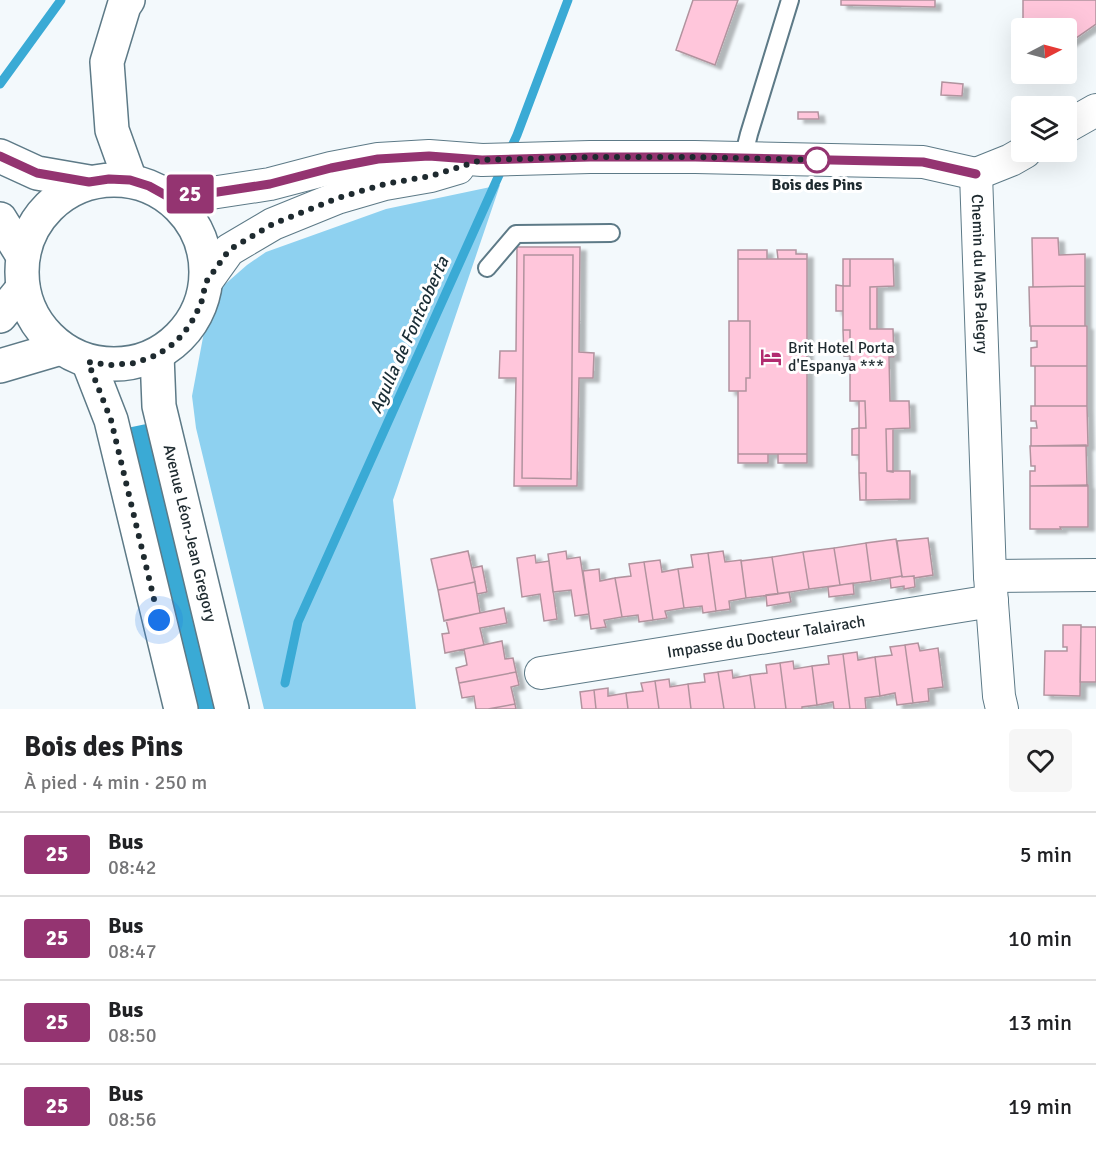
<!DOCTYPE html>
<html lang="fr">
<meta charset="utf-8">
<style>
:root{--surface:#fff;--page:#f6f6f6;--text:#202124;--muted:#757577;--line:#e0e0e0}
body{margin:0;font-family:Signika,sans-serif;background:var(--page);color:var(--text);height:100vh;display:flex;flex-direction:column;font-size:22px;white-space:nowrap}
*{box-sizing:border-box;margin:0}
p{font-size:20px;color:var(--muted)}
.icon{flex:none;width:33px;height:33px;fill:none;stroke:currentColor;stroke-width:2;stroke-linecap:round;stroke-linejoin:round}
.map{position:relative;height:709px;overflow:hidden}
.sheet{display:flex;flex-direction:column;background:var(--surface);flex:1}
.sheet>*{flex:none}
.badge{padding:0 12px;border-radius:4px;font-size:21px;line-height:39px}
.needle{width:39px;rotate:84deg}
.controls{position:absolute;left:1011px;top:18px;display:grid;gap:12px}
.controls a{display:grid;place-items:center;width:66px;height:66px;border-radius:6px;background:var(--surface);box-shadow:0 6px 24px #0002;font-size:30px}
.you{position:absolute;width:30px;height:30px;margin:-15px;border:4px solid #fff;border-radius:50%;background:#1a73e8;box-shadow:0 0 0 9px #1a73e833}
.map>.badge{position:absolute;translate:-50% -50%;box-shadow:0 0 0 3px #fff}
.round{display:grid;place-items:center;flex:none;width:63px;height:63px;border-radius:6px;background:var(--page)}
.headline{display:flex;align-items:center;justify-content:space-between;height:102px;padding:0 24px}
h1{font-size:28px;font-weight:700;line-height:45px}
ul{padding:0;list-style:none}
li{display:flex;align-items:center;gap:18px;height:84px;padding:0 24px;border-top:2px solid var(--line)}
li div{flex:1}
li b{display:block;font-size:22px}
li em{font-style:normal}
li .badge{min-width:66px;font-weight:700;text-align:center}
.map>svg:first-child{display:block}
</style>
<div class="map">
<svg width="1096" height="709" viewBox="0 0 1096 709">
<defs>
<filter id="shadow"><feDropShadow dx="6" dy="4" stdDeviation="1.5" flood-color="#0004"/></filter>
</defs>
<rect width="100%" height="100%" fill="#f3f9fc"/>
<path fill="#8ed1f0" d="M500 185 393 500 416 709H264L196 428 192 396 204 332 223 286 247 265 266 252 386 209Z"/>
<path fill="#3aaad5" d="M156 422 223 709H194L127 428Z"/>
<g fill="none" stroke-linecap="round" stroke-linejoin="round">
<path stroke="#3aaad5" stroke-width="9" d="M0 84 61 0
M285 683 298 622 517 135 568 0"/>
</g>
<path fill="#ffc6db" stroke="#b1939e" stroke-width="1.5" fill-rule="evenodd" filter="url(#shadow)" d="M693 0H738L715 65 676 50Z
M841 0H935V7L841 5Z
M1023 0H1096V24L1066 45V28H1023Z
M942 82 963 84 962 96 941 95Z
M798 112H818L819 119H798Z
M1032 238H1058L1059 255 1085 254V286L1033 287Z
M517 247H580L579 352 594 353 593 378H579L577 486H514L516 378H499L500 351H516ZM524 255H573L571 479 522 478Z
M738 250H767V259H738Z
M777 250H796V254H807V259H778Z
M524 255H573L571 479 522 478Z
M738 259H807V454H738V391H746V378H750V321H738Z
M843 259H850V286H843Z
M850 259H893L894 286 870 287V329H893L894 357H889L890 401H909L910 428 886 429 887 471H910V499L866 500V473H859V428H866L865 401H850V330H843V286H850Z
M836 285 843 286V311H836Z
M1085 286V326H1030L1029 287Z
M870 287H877V329H870Z
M729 321H750V378H746V391H729Z
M1031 326H1087V366H1031V348L1037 347V341H1031Z
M843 330H850V356H844Z
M1035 366H1087V406H1035Z
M859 401H865L866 428H859Z
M1031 406H1087L1088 446H1031V428H1037L1036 421H1031Z
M859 428V455H852V429Z
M886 429H893V472L887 471Z
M1086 445 1087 486H1030V471H1035V466H1031L1030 446Z
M738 454H768V463H738Z
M778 454H807V463H778Z
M859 473H866V500H860Z
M1088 485V527H1060L1061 529H1030V486Z
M928 538 933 575 914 578V576L902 577 897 541Z
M896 539 902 576 871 581 866 543Z
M866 543 871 581 840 585 834 548Z
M834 548 840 585 809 589 803 552Z
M468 551 475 582 438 590 431 559Z
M566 551 567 559 580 557 589 614 575 616 571 590 553 592 548 554Z
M723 551 725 562 741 560 746 598 729 601 730 609 716 611 708 553Z
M803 552 809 589 778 594 772 557Z
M708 553 716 611 703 613 702 606 684 608 678 569 693 567 691 555Z
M535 555 536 563 549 561 557 619 544 621 540 594 522 597 517 558Z
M772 557 778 594 746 598 741 561Z
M660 560 662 572 678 569 684 608 665 611 667 618 653 620 644 562Z
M644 562 653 620 639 622 638 615 622 617 615 578 631 576 629 564Z
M482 566 487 592 477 594 472 568Z
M599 569 600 581 615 578 622 617 604 620 606 627 591 629 583 571Z
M902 576V577L914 576 915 587 904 589V586L891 588 890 578Z
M475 582 480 613 444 621 438 590Z
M853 583 854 594 829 597 828 587Z
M789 592 791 602 767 606 766 595Z
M504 608 507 623 480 628 484 645 445 653 442 634 449 633 446 620Z
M1063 625H1081L1080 696 1044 695 1045 651H1067V647H1063Z
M1081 627H1096V682H1080Z
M502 641 505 659 513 658 516 672 459 683 456 668 467 665 464 649Z
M918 643 920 651 938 648 943 687 928 689 929 701 913 703 905 645Z
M905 645 913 703 897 705 895 693 880 696 875 657 892 655 890 647Z
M857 652 858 660 875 657 880 696 865 698 866 709H850L843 654Z
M843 654 850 709H834L833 702 817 705 812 666 829 664 828 656Z
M793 661 794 669 812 666 817 705 802 707V709H786L780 663Z
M780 663 786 709H755L750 675 767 673 766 665Z
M732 670 733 678 750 675 755 709H724L718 672Z
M516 672 519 685 511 687 515 704 488 709H476L474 696 462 698 459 683Z
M718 672 724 709H691L688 684 705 682 704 674Z
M669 679 670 687 688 684 691 709H659L655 681Z
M655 681 659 709H628L626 693 643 691 641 683Z
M608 688V696L626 693 628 709H596L594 690Z
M594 690 596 709H582L580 692Z
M515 704 516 709H488Z"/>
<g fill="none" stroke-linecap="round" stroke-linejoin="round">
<defs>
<path id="lane" d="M743 158 749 134 790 0
M487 268 516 234 611 233"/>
<g id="street">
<path d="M1066 127 1096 110"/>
<path id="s1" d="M976 174 990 576 999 696 1002 709"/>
<path d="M976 174 1011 160 1025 152"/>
<path d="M167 196 211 193 270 184 331 168 378 159 429 156 482 160 590 157H695L923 162 976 174"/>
<path d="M206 282 229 250 273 224 337 198 385 184 431 176 458 168"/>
<path d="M990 576 1096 575"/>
<path id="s2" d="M541 673 992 601"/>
</g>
<g id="secondary">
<path d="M0 156 37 173 89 182"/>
<circle cx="114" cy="272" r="92"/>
<path d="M0 219 23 256"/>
<path d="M0 316 23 288"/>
<path id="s3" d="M157 355 159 406 232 709"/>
<path d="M88 361 111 420 181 709"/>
<path d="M0 366 61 348"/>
</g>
<path id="primary" d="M128 0 124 6 107 62 112 130 130 180"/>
</defs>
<use href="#lane" stroke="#5d7a87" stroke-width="20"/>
<use href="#street" stroke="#5d7a87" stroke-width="34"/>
<use href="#secondary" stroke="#5d7a87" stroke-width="36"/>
<use href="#primary" stroke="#5d7a87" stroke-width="36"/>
<use href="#lane" stroke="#fff" stroke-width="16"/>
<use href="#street" stroke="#fff" stroke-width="32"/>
<use href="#secondary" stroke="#fff" stroke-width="33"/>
<use href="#primary" stroke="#fff" stroke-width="33"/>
</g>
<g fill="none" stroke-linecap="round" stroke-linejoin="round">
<defs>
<path id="line" d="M0 156 37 173 89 182 109 179 130 180 149 186 167 196 211 193 270 184 331 168 378 159 429 156 482 160 590 157H695L923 162 976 174"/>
</defs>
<use href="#line" stroke="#fff" stroke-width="14"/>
<use href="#line" stroke="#943471" stroke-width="9"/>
<path stroke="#1e2a2f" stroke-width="6" stroke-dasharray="0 10.8" d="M159 620 111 420 88 362 111 365 135 363 157 355 176 342 190 325 201 304 206 282 229 250 273 224 338 198 385 184 431 176 482 160 590 157H695L827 160H817"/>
</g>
<defs>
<symbol id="hotel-bare" viewBox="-9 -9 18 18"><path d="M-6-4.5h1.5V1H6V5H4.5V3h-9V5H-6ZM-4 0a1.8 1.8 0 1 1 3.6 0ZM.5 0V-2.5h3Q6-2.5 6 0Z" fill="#b22c70" stroke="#fff" stroke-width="2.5" paint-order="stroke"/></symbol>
</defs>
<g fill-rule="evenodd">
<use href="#hotel-bare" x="756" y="342" width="30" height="30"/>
</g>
<circle fill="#fff" stroke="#943471" stroke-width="3" cx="817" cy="160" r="12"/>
<g text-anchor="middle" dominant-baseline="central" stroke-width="6" stroke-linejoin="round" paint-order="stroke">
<g font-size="16" font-weight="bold" fill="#1e2a2f" stroke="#fff">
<text x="817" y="185">Bois des Pins</text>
</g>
<g font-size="16" fill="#1e2a2f" stroke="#fff">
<text stroke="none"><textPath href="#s1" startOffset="100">Chemin du Mas Palegry</textPath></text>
<text stroke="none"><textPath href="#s3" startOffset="182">Avenue Léon-Jean Gregory</textPath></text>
<text stroke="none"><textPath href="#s2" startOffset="228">Impasse du Docteur Talairach</textPath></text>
</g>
<g font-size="16" fill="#1e2a2f" stroke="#fff" text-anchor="start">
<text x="788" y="348">Brit Hotel Porta<tspan x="788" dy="18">d'Espanya ***</tspan></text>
</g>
<g font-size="18" font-style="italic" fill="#1a2d35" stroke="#fff">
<text transform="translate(409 335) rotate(-66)">Agulla de Fontcoberta</text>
</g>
</g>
</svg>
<div class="controls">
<a><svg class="needle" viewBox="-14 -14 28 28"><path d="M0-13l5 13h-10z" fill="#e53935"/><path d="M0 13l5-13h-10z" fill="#757577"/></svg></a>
<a><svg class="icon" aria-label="layers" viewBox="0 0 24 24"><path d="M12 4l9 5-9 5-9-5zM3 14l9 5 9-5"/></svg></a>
</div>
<div class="you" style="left:159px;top:620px"></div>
<b class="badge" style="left:190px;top:194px;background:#943471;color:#fff">25</b>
</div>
<section class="sheet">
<div class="headline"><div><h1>Bois des Pins</h1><p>À pied · 4 min · 250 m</p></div><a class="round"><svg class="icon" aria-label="heart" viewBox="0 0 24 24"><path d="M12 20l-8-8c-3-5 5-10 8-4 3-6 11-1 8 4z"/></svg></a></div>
<ul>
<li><span class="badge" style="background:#943471;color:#fff">25</span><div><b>Bus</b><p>08:42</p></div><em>5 min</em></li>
<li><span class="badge" style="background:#943471;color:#fff">25</span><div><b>Bus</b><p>08:47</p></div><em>10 min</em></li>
<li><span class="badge" style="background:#943471;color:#fff">25</span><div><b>Bus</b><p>08:50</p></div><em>13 min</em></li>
<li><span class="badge" style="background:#943471;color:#fff">25</span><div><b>Bus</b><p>08:56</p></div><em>19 min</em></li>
</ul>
</section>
